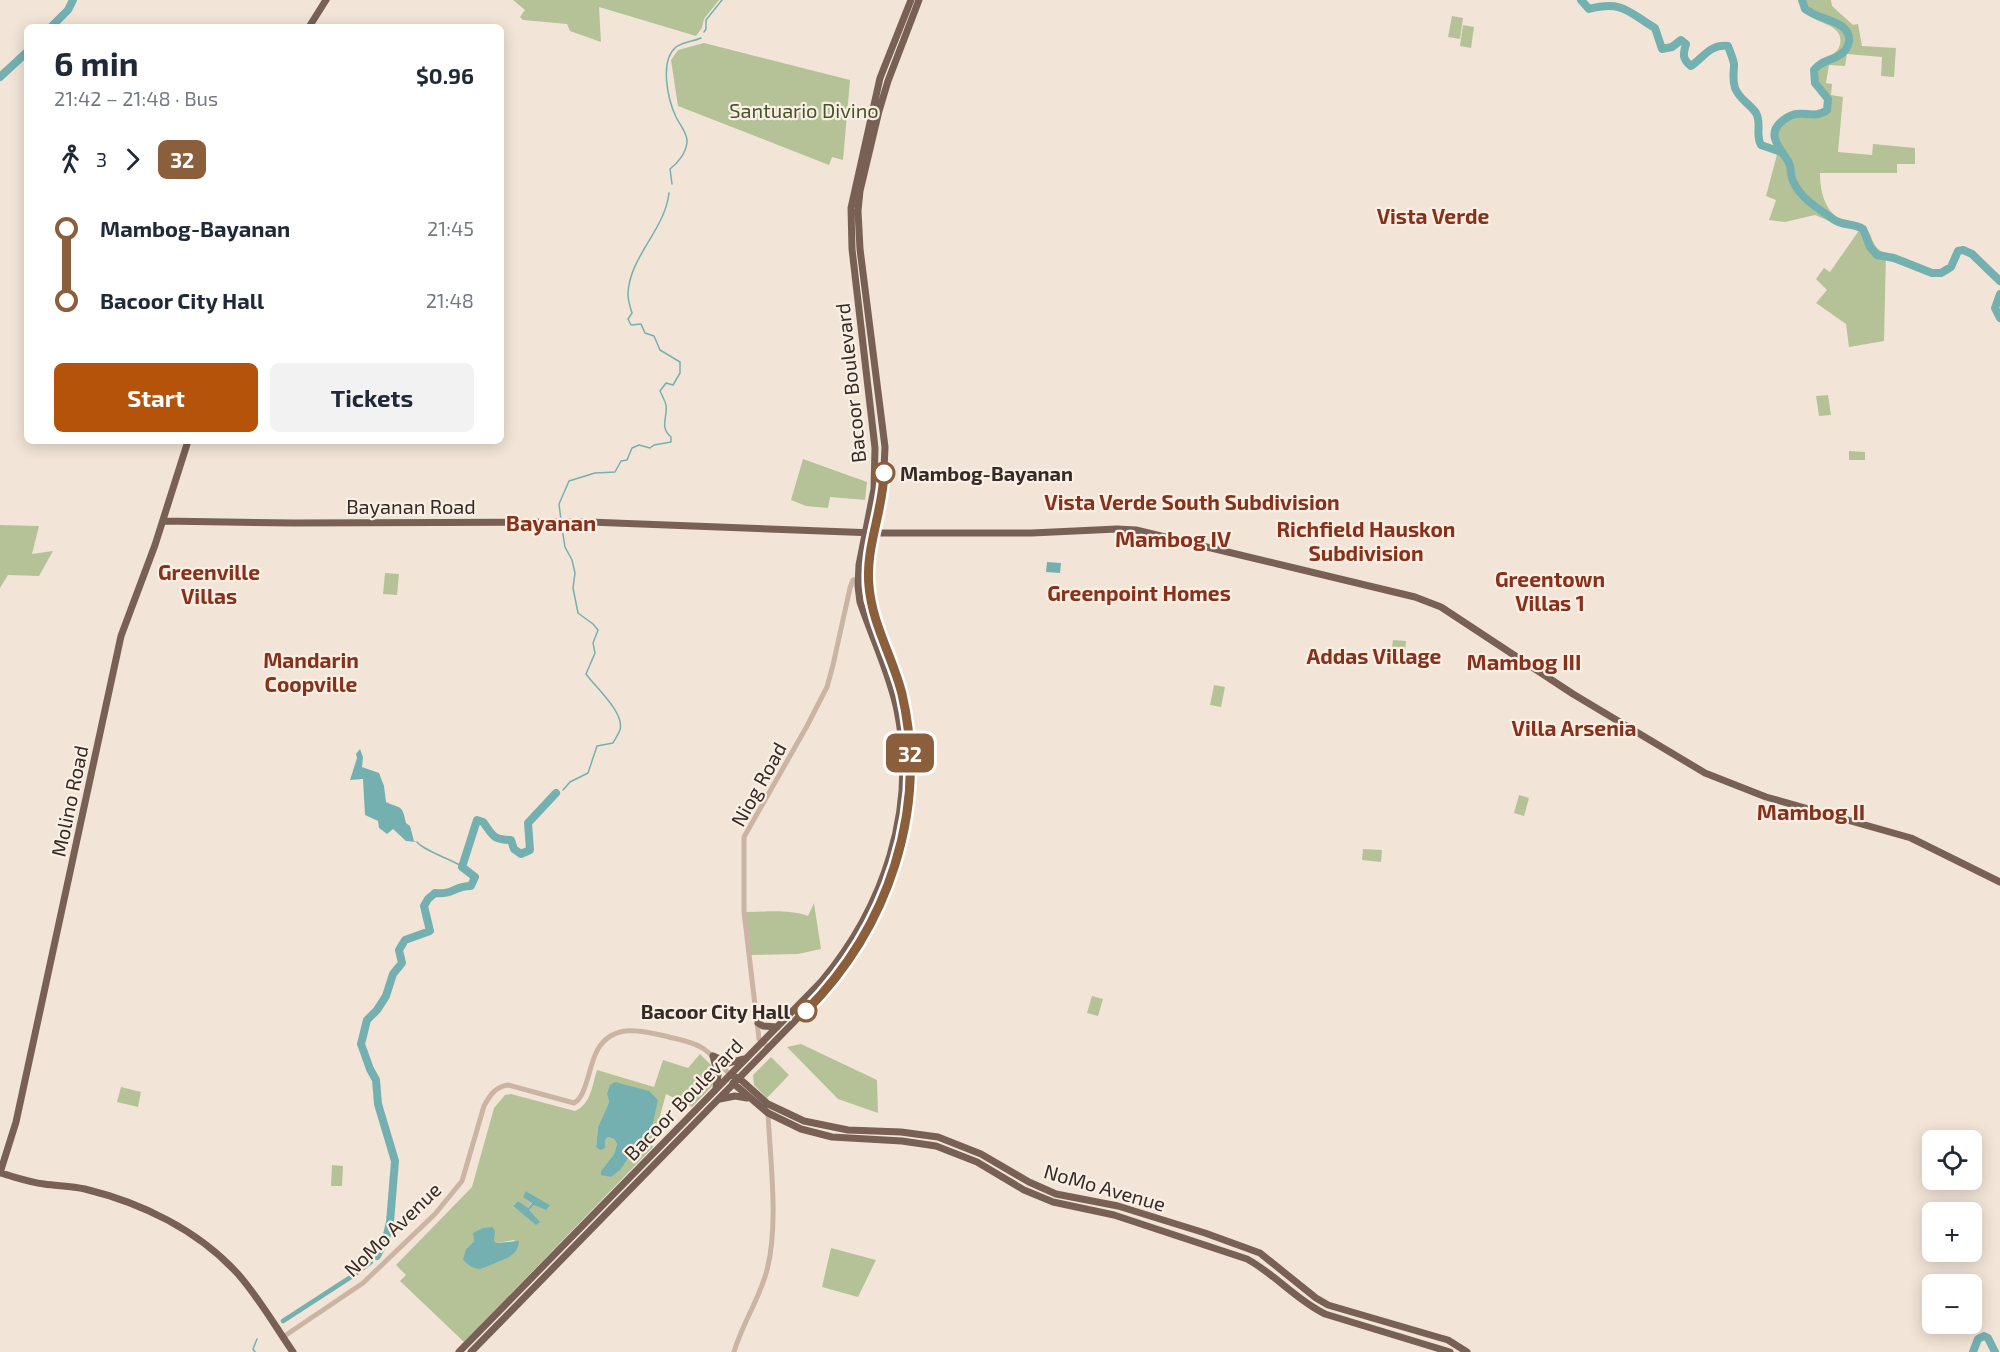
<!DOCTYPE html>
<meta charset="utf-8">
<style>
:root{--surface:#fff;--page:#f2f2f3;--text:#1f2937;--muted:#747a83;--accent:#b45309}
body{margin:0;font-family:"Exo 2",sans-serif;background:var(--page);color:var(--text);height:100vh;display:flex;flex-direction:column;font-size:22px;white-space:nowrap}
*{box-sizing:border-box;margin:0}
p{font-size:20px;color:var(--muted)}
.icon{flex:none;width:33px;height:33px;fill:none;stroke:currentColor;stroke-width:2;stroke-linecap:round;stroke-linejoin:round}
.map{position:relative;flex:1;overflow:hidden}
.drawer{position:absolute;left:24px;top:24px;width:480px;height:420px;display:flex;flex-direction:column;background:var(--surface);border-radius:9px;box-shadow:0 3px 15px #0003}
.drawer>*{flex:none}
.badge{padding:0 12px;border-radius:9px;font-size:21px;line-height:39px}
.tools{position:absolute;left:1922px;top:1130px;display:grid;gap:12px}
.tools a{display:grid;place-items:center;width:60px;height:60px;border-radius:9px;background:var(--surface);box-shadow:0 3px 15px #0003;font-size:30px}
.map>.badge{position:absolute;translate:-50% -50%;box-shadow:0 0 0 3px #fff}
.legs{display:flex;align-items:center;gap:9px;height:66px;padding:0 30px;font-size:20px}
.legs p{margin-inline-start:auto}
.summary{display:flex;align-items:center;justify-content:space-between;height:102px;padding:0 30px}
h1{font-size:33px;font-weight:700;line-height:45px}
.button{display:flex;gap:12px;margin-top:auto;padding:12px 30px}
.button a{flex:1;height:69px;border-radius:9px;background:var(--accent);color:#fff;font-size:24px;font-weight:700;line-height:69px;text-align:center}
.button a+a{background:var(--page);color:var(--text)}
ul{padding:0 30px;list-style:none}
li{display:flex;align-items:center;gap:21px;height:72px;font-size:22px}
li i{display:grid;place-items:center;width:9px;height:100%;margin:0 8px;background:currentColor}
li i::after{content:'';width:15px;height:15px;margin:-8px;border:4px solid;border-radius:50%;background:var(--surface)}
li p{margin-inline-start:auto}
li:first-child i{background:linear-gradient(#0000 50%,currentColor 0)}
li:last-child i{background:linear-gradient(currentColor 50%,#0000 0)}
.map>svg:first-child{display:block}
</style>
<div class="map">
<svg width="2000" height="1352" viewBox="0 0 2000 1352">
<rect width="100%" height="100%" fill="#f2e5d7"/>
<path fill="#b5c297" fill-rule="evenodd" d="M513 0H719L704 19 702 28 696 36 599 7 601 42 570 31 567 24 523 20 520 17 525 10Z
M1799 0H1831L1832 6 1853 25 1858 24 1862 46 1896 48 1894 77 1881 76 1882 57 1847 54 1845 66 1829 65 1826 83 1832 84 1831 95 1843 97 1838 152 1872 155 1873 144 1915 148V164H1897V173H1820C1820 190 1824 210 1840 219 1847 223 1857 220 1863 225 1874 233 1870 249 1886 253L1884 341 1849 347 1846 324 1816 303 1827 290 1816 279 1824 268 1830 272 1860 229 1836 224 1815 215 1785 222 1769 220 1776 200 1766 196 1778 151 1774 139V127L1776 123 1795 110 1815 113 1825 110C1828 96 1812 89 1811 77 1810 56 1838 60 1840 44 1844 25 1820 25 1809 15 1804 11 1802 6 1799 0Z
M1452 16 1463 18 1460 39 1448 37Z
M1463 25 1474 27 1471 48 1460 46Z
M704 43 850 80 843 160 832 157 829 165 678 106 671 60 678 50Z
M1828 395 1831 415 1819 416 1816 396Z
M1849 451 1865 452V460H1849Z
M803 459 867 482 865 500 830 497 828 508 806 506 791 500Z
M0 525 39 526 32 554 53 551 39 576 8 575 0 588Z
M385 573 399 574 397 595 383 594Z
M1393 640 1406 641 1404 663 1390 662Z
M1214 685 1225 687 1221 707 1210 705Z
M1519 795 1529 798 1524 816 1514 813Z
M1363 849 1382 850 1381 862 1362 860Z
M814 903 821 949 798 954 751 955 746 912C767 912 788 909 808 916Z
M1092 996 1103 999 1098 1016 1087 1013Z
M801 1044 877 1080 878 1113 838 1099 787 1047Z
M700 1054 714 1068 716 1082 692 1107 666 1094 652 1145 653 1147 464 1342 400 1281 406 1275 396 1265 472 1187 494 1108 505 1095 511 1094 575 1111C591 1104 592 1086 597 1070L654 1087 663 1060 688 1068ZM607 1094 635 1152 634 1155C626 1158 618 1171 611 1177L601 1171 614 1154 617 1144 614 1139 608 1137 596 1147 598 1127 609 1102ZM526 1191 550 1205H534L528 1211 537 1225 513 1206 518 1201 527 1209 532 1202ZM494 1240 496 1243 515 1240 492 1264 482 1269 466 1249 474 1241Z
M771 1057 789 1075 767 1098 754 1085 753 1075Z
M121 1087 141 1092 138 1107 117 1102Z
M332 1165 343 1166 342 1186H331Z
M831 1248 876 1260 858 1297 822 1287Z"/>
<path fill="#75b0b1" d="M1047 562 1061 563 1060 573 1046 572Z
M360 749 363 757 362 767 379 773 384 786 386 802C401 809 402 804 406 823L410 826 414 841 417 842 406 841 393 829 387 834 379 828 378 821 365 815 363 779 350 780 357 758 356 754Z
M615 1082 649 1091 658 1100 650 1136 634 1155 629 1157 620 1170 611 1177 601 1175V1171L614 1154 617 1144 614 1139 608 1137 605 1140V1148L600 1150 596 1147 598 1127 609 1102 607 1094 610 1085Z
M526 1191 550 1205 546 1210 534 1205 529 1210 540 1222 536 1225 513 1206 518 1201 528 1208 532 1203 523 1197Z
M493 1227 495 1232 494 1240 496 1243 519 1241C518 1256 505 1259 493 1264 487 1266 482 1271 475 1268 470 1267 467 1263 463 1260L466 1249 474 1241 473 1233 483 1228Z"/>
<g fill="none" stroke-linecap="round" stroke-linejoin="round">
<path stroke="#75b0b1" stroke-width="1.5" d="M704 32 706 29V20L722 0
M672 184 670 169C678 163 686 153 687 142 688 134 680 125 676 117 668 100 659 61 676 47 685 41 692 42 701 38
M561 520 559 504 569 481 595 473 615 472 621 461 627 460 632 448 639 445 650 448 654 445 671 442V437C659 427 668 417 666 405 665 401 662 395 660 391L666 383 673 385 680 373V362L660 350 654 336 645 333 641 324 631 325 628 319 632 313C630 307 628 300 628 294 629 257 665 230 669 193
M562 528 565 547 572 560 575 573 573 588 578 613 593 624 598 630 593 643 595 653 586 674C596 688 625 713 620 730 618 735 615 739 613 743L597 746 588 773 570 782 563 790
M417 842C422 850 453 860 463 867
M255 1352 253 1349 257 1339"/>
<path stroke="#75b0b1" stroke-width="4.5" d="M283 1321 354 1275 371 1262"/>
<path stroke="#75b0b1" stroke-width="8" d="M1581 0 1589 9C1624 0 1629 13 1655 28L1662 49 1672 47 1681 40 1686 44C1683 54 1682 59 1691 66 1704 57 1710 44 1728 46 1730 52 1733 58 1734 64 1734 73 1732 79 1735 88 1739 99 1750 104 1756 113 1762 123 1755 135 1761 145L1781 152
M1802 0 1805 9 1810 12C1822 20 1851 22 1849 41 1848 48 1844 53 1838 56 1829 61 1821 61 1814 70L1815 83 1828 99 1827 110C1811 122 1799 104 1780 123 1766 136 1782 150 1789 163 1792 169 1790 175 1793 181 1800 198 1819 209 1833 219 1842 226 1854 223 1863 229L1870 247 1877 255 1894 258 1932 273H1941L1951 267 1958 251 1963 250 1972 254 2000 281
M51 27 68 10 73 0
M0 77 27 52
M2000 294 1995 308 2000 318
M377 1256 386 1239 390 1222 395 1161 378 1104 376 1080 370 1069 361 1044 367 1020 377 1010 386 996 393 974 402 963 399 950 405 940 430 931 424 906 428 899 435 893C453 895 454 886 471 886L475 877 462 867 477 820 483 822C493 835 492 840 511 840L514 849 521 854 530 850 528 823 556 793
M1973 1352 1978 1339 1984 1336 1988 1338 1995 1352"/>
<path stroke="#cbb4a3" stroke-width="5" d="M769 1048 759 1039 744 912V837L807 726 827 687 833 665 850 588 853 580 858 579
M283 1337 363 1283 435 1214 462 1181 484 1106C490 1095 495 1087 508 1085L574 1103C587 1097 589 1063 598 1049 614 1022 644 1031 669 1037 681 1040 694 1042 704 1049 714 1056 722 1066 730 1075
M734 1352C742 1324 760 1298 767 1270 779 1223 770 1161 768 1112"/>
<path stroke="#786055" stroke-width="7" d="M309 27 326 0
M163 521 293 523 589 522 875 533H1032L1117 529 1136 530 1415 597 1441 607 1573 694 1705 773 1766 797 1911 838 2000 882
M758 1023 763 1026 777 1027
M713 1056 729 1063 743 1059
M713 1056 718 1075 716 1088
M735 1077 740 1079 768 1104 804 1121 848 1130 901 1132 938 1137 981 1154 1029 1182 1056 1194 1118 1206 1205 1233 1260 1253 1316 1298 1328 1305 1434 1336 1448 1340 1467 1352
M733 1083 768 1113 801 1129 832 1137 902 1141 936 1146 977 1162 1024 1190 1053 1202 1114 1215 1247 1259C1275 1274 1296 1300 1325 1314L1450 1352
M720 1099 735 1096 747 1098
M0 1173 16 1122 121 636 155 545 188 441
M0 1173C15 1177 29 1182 44 1184 58 1186 71 1186 85 1189 142 1203 198 1230 238 1274 259 1298 275 1326 293 1352
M459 1352 821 982C884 907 917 809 897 710 889 672 872 638 860 602L858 586 859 565 874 489 875 448 852 249 851 208 880 78 911 0
M471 1352 830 985 863 939 889 887 901 846 909 801V745L902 696 874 612 868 586 870 558 883 491 885 447 860 249 858 211 860 191 879 111 888 81 919 0"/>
</g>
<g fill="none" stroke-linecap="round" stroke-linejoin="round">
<defs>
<path id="line-1" d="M806 1011C888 928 929 810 902 694 893 658 872 624 869 586 865 548 883 511 884 473"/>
</defs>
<use href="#line-1" stroke="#fff" stroke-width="14"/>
<use href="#line-1" stroke="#8b5e3c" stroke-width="9"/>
</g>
<g fill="#fff" stroke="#8b5e3c" stroke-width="3">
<circle cx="884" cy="473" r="10"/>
<circle cx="806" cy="1011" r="10"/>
</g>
<g text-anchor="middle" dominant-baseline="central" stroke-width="4.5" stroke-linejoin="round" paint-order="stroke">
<g font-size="20" fill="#465528" stroke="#faefe4">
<text x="804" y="110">Santuario Divino</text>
</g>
<g font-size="20" fill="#352a25" stroke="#faefe4">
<text transform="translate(850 383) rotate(-96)">Bacoor Boulevard</text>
<text x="411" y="506">Bayanan Road</text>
<text transform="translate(758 784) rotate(-61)">Niog Road</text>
<text transform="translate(69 801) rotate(-78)">Molino Road</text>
<text transform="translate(683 1099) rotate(-46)">Bacoor Boulevard</text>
<text transform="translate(1105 1187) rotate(16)">NoMo Avenue</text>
<text transform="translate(392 1229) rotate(-44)">NoMo Avenue</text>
</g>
<g font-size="20" font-weight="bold" fill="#352a25" stroke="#faefe4" text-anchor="start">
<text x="900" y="473">Mambog-Bayanan</text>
<text x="790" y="1011" text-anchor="end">Bacoor City Hall</text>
</g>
<g font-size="21" font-weight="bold" fill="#88311a" stroke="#faefe4">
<text x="1433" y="215">Vista Verde</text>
<text x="1192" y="501">Vista Verde South Subdivision</text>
<text x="1366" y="528">Richfield Hauskon<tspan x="1366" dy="24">Subdivision</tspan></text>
<text x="209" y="571">Greenville<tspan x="209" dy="24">Villas</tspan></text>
<text x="1550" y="578">Greentown<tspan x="1550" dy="24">Villas 1</tspan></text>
<text x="1139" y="592">Greenpoint Homes</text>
<text x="1374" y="655">Addas Village</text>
<text x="311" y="659">Mandarin<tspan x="311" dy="24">Coopville</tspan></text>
<text x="1574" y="727">Villa Arsenia</text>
</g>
<g font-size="22" font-weight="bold" fill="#88311a" stroke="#faefe4">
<text x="551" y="522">Bayanan</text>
<text x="1173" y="538">Mambog IV</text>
<text x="1524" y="661">Mambog III</text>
<text x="1811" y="811">Mambog II</text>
</g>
</g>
</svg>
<div class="tools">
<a><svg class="icon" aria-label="locate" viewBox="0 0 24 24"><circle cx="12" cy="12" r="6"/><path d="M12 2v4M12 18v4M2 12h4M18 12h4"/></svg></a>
<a>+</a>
<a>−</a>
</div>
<b class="badge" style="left:910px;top:753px;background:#8b5e3c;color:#fff">32</b>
<section class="drawer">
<div class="summary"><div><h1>6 min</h1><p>21:42 – 21:48 · Bus</p></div><b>$0.96</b></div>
<div class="legs"><svg class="icon" aria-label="walk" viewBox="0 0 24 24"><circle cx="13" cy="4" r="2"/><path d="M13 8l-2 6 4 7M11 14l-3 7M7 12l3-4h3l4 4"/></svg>3<svg class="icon" aria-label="forward" viewBox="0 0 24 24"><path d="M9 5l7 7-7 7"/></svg><b class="badge" style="background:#8b5e3c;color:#fff">32</b></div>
<ul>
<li><i style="color:#8b5e3c"></i><b>Mambog-Bayanan</b><p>21:45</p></li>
<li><i style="color:#8b5e3c"></i><b>Bacoor City Hall</b><p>21:48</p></li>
</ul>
<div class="button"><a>Start</a><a>Tickets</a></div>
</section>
</div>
